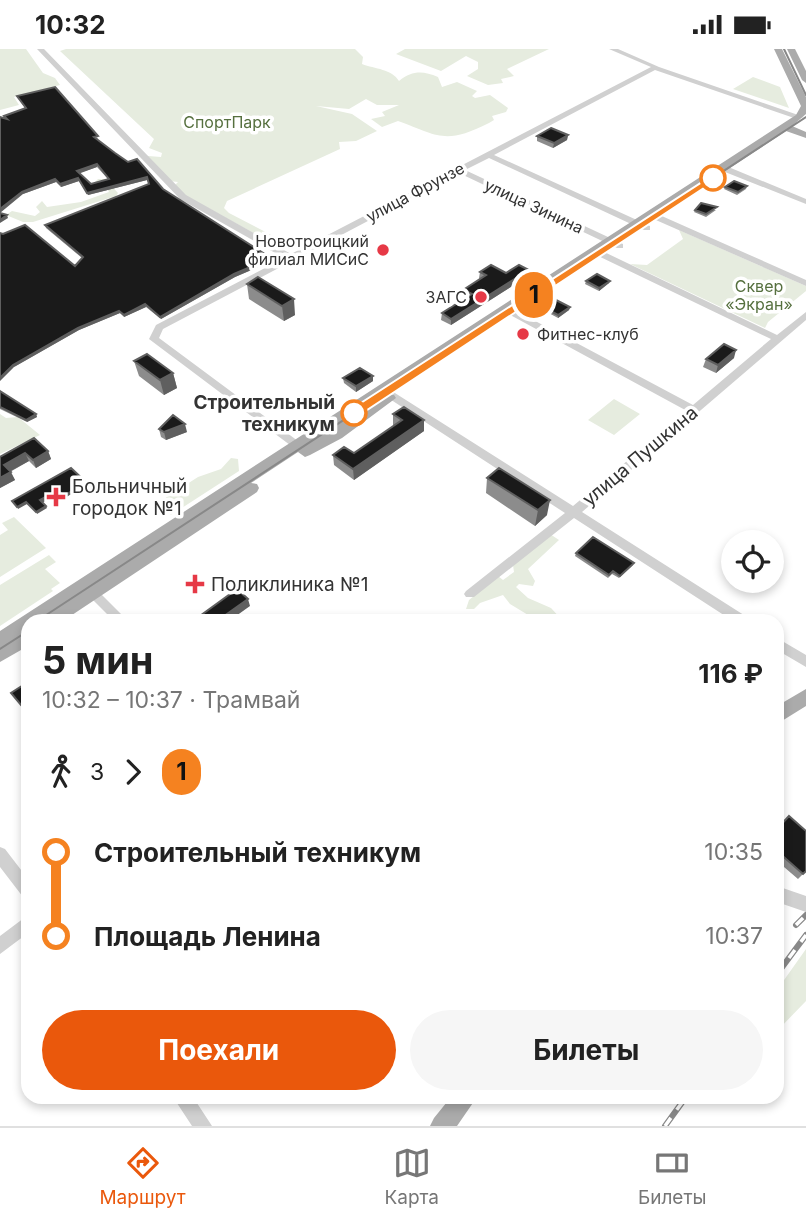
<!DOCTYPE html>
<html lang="ru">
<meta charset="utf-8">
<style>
:root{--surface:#fff;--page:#f6f6f6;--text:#222;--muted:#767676;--line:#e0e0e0;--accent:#ea580c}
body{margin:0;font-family:Inter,sans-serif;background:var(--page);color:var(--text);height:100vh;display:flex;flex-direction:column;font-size:26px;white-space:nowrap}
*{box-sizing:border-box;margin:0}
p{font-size:23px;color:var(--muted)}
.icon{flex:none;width:38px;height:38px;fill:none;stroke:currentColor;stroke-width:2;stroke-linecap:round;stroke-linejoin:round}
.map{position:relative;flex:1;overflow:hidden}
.drawer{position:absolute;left:21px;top:565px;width:763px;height:490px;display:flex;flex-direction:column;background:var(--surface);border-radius:21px;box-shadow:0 4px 10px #0003}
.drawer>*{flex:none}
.badge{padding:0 14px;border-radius:23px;font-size:24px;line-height:46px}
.tools{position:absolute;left:721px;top:481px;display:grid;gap:14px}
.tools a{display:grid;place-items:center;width:63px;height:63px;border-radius:50%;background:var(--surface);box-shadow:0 4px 10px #0003;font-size:35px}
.map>.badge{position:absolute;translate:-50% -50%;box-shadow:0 0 0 4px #fff}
.legs{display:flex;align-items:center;gap:10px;height:77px;padding:0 21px;font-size:23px}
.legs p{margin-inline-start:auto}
.headline{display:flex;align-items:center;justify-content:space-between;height:119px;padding:0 21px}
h1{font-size:38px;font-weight:700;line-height:52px}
.primary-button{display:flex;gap:14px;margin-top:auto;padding:14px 21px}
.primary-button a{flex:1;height:80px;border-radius:42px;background:var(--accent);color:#fff;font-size:28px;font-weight:700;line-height:80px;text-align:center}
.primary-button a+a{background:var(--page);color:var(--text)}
ul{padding:0 21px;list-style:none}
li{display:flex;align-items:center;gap:24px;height:84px;font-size:26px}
li i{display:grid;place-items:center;width:10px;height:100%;margin:0 9px;background:currentColor}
li i::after{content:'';width:18px;height:18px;margin:-9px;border:5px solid;border-radius:50%;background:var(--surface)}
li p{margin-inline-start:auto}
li:first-child i{background:linear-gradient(#0000 50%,currentColor 0)}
li:last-child i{background:linear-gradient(currentColor 50%,#0000 0)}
.status{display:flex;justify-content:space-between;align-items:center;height:49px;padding:0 35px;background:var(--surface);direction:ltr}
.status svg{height:19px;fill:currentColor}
.dock{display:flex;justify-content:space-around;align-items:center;height:98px;border-top:2px solid var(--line);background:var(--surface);font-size:19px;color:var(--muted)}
.dock a{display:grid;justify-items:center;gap:4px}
.dock .selected{color:var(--accent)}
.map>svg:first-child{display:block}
</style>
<div class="status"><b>10:32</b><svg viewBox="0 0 49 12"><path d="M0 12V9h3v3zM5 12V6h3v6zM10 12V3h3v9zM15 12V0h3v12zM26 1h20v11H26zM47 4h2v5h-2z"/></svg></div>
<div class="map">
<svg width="806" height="1077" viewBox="0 0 806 1077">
<rect width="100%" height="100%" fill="#fff"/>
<path fill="#e6ecdf" d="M0 0H26L43 24 55 29 60 36 14 48 19 56 0 61Z
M66 0H355L363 8 362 15C375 20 392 20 399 32 413 21 423 22 438 28L442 38 457 33 477 42 472 47 475 49 490 46 508 59 506 63 492 67 494 71 489 74C445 96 439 87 398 72L382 78 371 70 385 67 382 63 399 56H377L366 50 349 60 316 57 352 65 377 82 356 92 339 93 340 100 227 152 224 159 229 164 279 190 268 192 181 144 175 136 178 133 169 132 148 109V107L161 108 162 104 149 99 154 90 60 2Z
M405 0H549L507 20 514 27 501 30 503 34 488 36 467 27 478 20V13L466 7 441 22 396 5Z
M753 28 780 38 789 59 733 40Z
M98 130H105L118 144 116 147 33 173H23L6 166 12 162 35 167 40 163 36 158 42 152 47 158 81 153 109 143 104 134 95 133Z
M679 181 806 237V242L768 273 765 279 630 215 647 216 683 190Z
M614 350 640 365 614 386 588 371Z
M0 365 6 369 18 368 40 386 0 405Z
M231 409 238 410 239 422 171 466 157 457 156 455 198 428 221 420Z
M14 468 46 499 0 528V486L8 481 2 474Z
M550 485 559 491 528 520 535 532 533 537 519 535 516 538 528 549 551 559 563 572H538L510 555 503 546 480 554 474 560H466L469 551 498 527 503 531 514 523 513 516Z
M49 506 56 513 45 520 60 534 51 540 53 542 0 577V536Z
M806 900V952L777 982V941Z"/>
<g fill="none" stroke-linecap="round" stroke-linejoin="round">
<path fill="#d0d0d0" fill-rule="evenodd" d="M37 0H44L186 146 291 205 651 18 609 0H618L659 18 804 68 797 70 655 21 494 106 650 177V181H644L489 109 465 121 623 195V199H617L459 124 163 280 159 289 306 398 307 401 302 405 149 290 156 276 284 209 180 150Z
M720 117H726L806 150V155L720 121Z
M649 164H655L806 231V237L649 168Z
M592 200H598L777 286 806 263V271L582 463 747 568 749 572H733L574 469 474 548H466L464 545 466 542 565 464 379 343V339H387L573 457 687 362 503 262V258H509L693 356 771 290 592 204Z
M87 533 91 535 128 572H114L83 541 81 538 83 535Z
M777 589 806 606V618L777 601Z
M0 798 5 800 28 830V851L23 848 0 818Z
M777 837 806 847V863L777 853Z
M28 866V884L0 905V887Z
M173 1048H193L212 1077H192Z"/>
<path fill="#ababab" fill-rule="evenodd" d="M774 0H782L806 48V65L792 77 806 83V89L786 82 385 346H394L396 349 342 389 310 406 305 408 298 403 251 434 257 435 259 439 257 443 63 572H28V597L0 613V582L796 66 801 57Z
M787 0H795L806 22V34L802 31Z
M806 640V657L777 675V657Z
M451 1048H477L457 1077H430L434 1069Z"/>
<path stroke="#888" stroke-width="2" d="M784 0 806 46
M37 572 806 68
M0 600 28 582"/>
<defs>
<path id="rail" d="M796 876 806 866
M777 925 806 886
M665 1077 686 1048"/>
</defs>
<use href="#rail" stroke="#888" stroke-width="6"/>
<use href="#rail" stroke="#fff" stroke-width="3.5" stroke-dasharray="10" stroke-linecap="butt"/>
</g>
<path fill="#8c8c8c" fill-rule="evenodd" d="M17 47 98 89 97 90 115 104 163 140 272 212 235 228 161 270 146 258 124 268 120 264 79 281 14 318 75 217 82 209 46 179 45 176 149 135 147 131 88 146 79 132 61 138 56 133 23 145 4 67 25 59ZM97 118 108 130 91 135 79 124Z
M568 86 567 91 553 99 537 92V87Z
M747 137 746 140 737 146 724 140 725 138Z
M695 161H716L706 168 694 163Z
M480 223 506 224 528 227 451 276 441 271 442 264 466 249 463 247V241L480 230 479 229Z
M586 232 609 234 599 242 585 235Z
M247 235 295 266 284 272 249 250Z
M570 258 569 261 558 269 545 262V259Z
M734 309 716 324 703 318 706 310Z
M134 312 173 324 177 339 164 346 139 327Z
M343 329 373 332 356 343 344 334Z
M0 342 36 365 37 368 27 373 0 360Z
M393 365 424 382 354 431 334 416 333 406 354 404 394 377 393 376Z
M159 380 187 383 166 391 161 388Z
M48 402 51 410 36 419 29 412 10 423 15 431 0 439V408Z
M487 429 547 466 535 477 486 444Z
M576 504 633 516 619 529 612 525 608 529 575 507Z
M777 780 806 822 798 830 777 812Z"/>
<path fill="#5f5f5f" d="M568 86 567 91 553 99 554 94Z
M97 115V118L78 125 77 122Z
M147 128V131L88 146 87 144Z
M78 129 79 132 61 138 60 135Z
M55 130 56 133 23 145 0 164V160L22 143Z
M7 166 8 169 0 174V171Z
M271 209 272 212 235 228 161 270 160 268 234 225Z
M529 221 528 227 451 276V270Z
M610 232 609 234 599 242V239Z
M294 250 295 266 284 272 282 257Z
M145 255 146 258 124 268V266Z
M570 258 569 261 558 269V266Z
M119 262 120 264 79 281 14 318 0 332V329L13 316 78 279Z
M736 301 734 309 716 324 718 316Z
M173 324 177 339 164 346 160 331Z
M373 327V332L356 343V337Z
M36 365 37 368 27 373 26 371Z
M424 371V382L354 431 353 420Z
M185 375 187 383 166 391 164 383Z
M48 402 51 410 36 419 33 411Z
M25 404 29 412 7 424 4 416Z
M11 423 15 431 0 439V429Z
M86 433 87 435 65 449 64 447Z
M58 441 59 444 42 454 40 451Z
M550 451 547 466 535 477 538 461Z
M26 453 27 455 18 460 17 458Z
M46 457 47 459 37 465 36 463Z
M248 550 250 557 229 572H217Z
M28 652V658L24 661 21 656Z"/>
<path fill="#1a1a1a" stroke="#5f5f5f" stroke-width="2" fill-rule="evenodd" d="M55 38 98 87 94 88 115 104 128 113 137 110 163 140 271 209 234 225 160 268 145 255 124 266 119 262 78 279 13 316 0 329V184L3 185 25 176 75 217 83 208 45 176 149 135 147 128 87 144 78 129 60 135 55 130 22 143 0 160V68L7 70 4 67 26 59 17 47ZM97 115 109 130 91 135 77 122Z
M551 79 568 86 554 94 537 87Z
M734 132 747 137 738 143 725 138Z
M701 154 717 158 706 165 695 161Z
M0 164 7 166 0 171Z
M491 216 506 224 519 216 529 221 451 270 442 264 472 245 463 241 486 226 480 223Z
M597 225 610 232 599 239 586 232Z
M258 228 294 250 282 257 247 235Z
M556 251 570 258 558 266 545 259Z
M724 295 736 301 718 316 706 310Z
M147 305 173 324 160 331 134 312Z
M360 319 373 327 356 337 343 329Z
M0 342 36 365 26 371 0 358Z
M404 358 424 371 353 420 333 406 344 398 354 404 402 371 393 365Z
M173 366 185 375 164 383 159 380Z
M34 389 48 402 33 411 25 404 4 416 11 423 0 429V408Z
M71 419 86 433 64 447 58 441 40 451 46 457 36 463 26 453 17 458 12 452Z
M499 419 550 451 538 461 487 429Z
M593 488 634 514 620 527 613 522 609 526 576 504Z
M237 540 248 550 217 572H193Z
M28 633V652L21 656 11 644Z
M789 767 806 782V822L803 825 777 802V780Z"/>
<path fill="#f58220" stroke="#fff" stroke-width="2" d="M713 126 716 131 358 367H350V361Z"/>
<g fill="#fff" stroke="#f58220" stroke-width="3.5">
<circle cx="713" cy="129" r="12"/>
<circle cx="354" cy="364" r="12"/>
</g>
<g fill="#e63946" stroke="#fff" stroke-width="2.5">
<circle cx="383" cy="201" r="7"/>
<circle cx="481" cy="248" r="7"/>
<circle cx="523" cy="285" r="7"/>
<path d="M52.5 437.5h7v7h7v7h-7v7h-7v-7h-7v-7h7z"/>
<path d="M191.5 524.5h7v7h7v7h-7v7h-7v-7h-7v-7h7z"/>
</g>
<g text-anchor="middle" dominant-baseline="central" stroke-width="7" stroke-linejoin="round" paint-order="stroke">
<g font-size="16" fill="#56703f" stroke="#fff">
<text x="227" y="73">СпортПарк</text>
<text x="759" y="237">Сквер<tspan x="759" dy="18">«Экран»</tspan></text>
</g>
<g font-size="16" fill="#333" stroke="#fff">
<text transform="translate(415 143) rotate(-28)">улица Фрунзе</text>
<text transform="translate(534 157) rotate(25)">улица Зинина</text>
</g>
<g font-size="16" fill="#333" stroke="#fff" text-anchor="end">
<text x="369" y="192">Новотроицкий<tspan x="369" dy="18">филиал МИСиС</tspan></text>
<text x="467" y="248">ЗАГС</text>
<text x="537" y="285" text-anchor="start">Фитнес-клуб</text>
</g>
<g font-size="19" font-weight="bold" fill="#333" stroke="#fff" text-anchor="end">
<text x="335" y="353">Строительный<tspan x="335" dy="22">техникум</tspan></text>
</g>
<g font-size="19" fill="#333" stroke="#fff">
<text transform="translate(640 407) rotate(-40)">улица Пушкина</text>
</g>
<g font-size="19" fill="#333" stroke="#fff" text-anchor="start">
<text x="72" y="437">Больничный<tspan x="72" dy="22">городок №1</tspan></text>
<text x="211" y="535">Поликлиника №1</text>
</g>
</g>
</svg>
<div class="tools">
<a><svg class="icon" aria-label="locate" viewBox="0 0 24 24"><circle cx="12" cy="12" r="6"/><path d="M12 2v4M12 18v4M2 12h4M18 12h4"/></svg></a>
</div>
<b class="badge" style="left:534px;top:246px;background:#f58220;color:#111">1</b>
<section class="drawer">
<div class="headline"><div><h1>5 мин</h1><p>10:32 – 10:37 · Трамвай</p></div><b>116 ₽</b></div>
<div class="legs"><svg class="icon" aria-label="walk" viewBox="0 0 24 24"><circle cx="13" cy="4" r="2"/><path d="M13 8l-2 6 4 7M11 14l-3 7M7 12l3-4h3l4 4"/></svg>3<svg class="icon" aria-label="forward" viewBox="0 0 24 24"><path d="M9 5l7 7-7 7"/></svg><b class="badge" style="background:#f58220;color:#111">1</b></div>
<ul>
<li><i style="color:#f58220"></i><b>Строительный техникум</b><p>10:35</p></li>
<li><i style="color:#f58220"></i><b>Площадь Ленина</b><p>10:37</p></li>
</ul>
<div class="primary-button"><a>Поехали</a><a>Билеты</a></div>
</section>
</div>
<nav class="dock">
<a class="selected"><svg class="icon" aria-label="directions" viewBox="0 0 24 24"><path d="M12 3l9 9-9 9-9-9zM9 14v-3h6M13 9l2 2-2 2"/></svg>Маршрут</a>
<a><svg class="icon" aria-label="map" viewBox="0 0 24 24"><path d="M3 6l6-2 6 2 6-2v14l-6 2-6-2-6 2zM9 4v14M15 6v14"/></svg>Карта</a>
<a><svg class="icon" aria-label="tickets" viewBox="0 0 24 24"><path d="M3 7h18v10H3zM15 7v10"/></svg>Билеты</a>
</nav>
